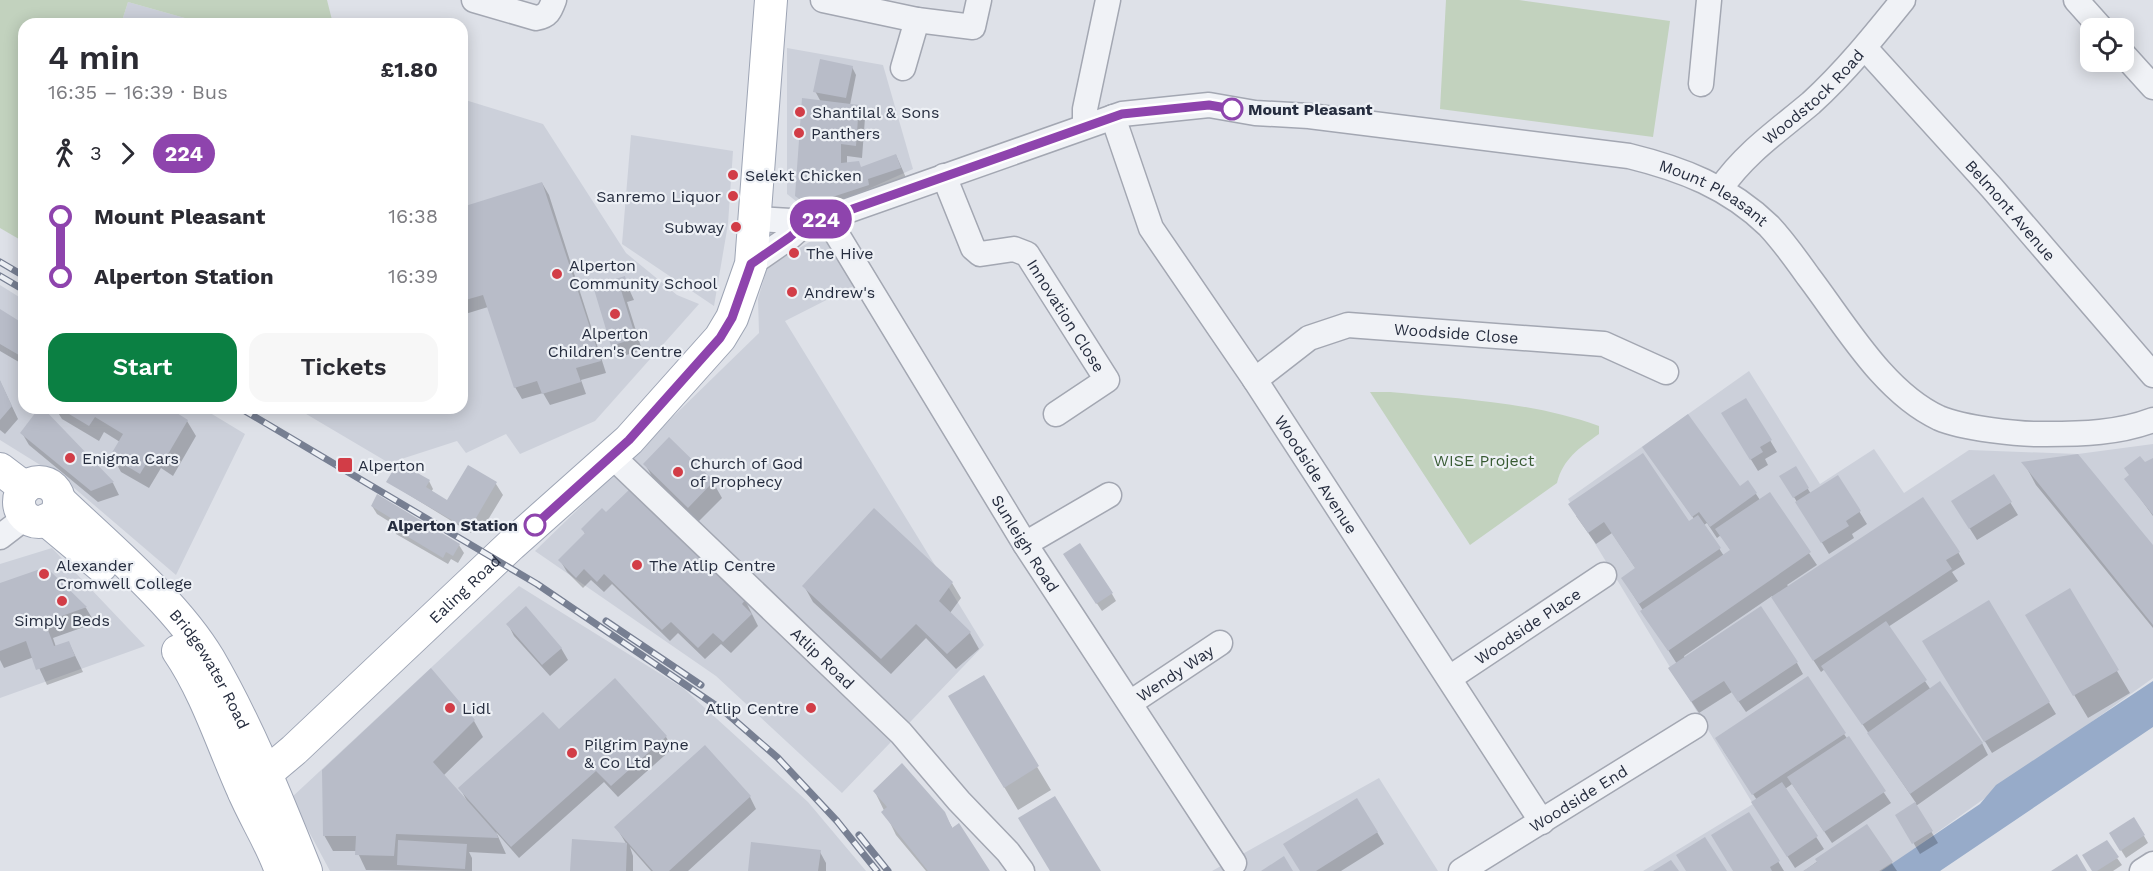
<!DOCTYPE html>
<meta charset="utf-8">
<style>
:root{--surface:#fff;--page:#f7f7f7;--text:#2b2b33;--muted:#7c7c81;--accent:#0b8043}
body{margin:0;font-family:"Work Sans",sans-serif;background:var(--page);color:var(--text);height:100vh;display:flex;flex-direction:column;font-size:22px;white-space:nowrap}
*{box-sizing:border-box;margin:0}
p{font-size:20px;color:var(--muted)}
.icon{flex:none;width:33px;height:33px;fill:none;stroke:currentColor;stroke-width:2;stroke-linecap:round;stroke-linejoin:round}
.map{position:relative;flex:1;overflow:hidden}
.sheet{position:absolute;left:18px;top:18px;width:450px;height:396px;display:flex;flex-direction:column;background:var(--surface);border-radius:18px;box-shadow:0 3px 15px #0003}
.sheet>*{flex:none}
.badge{padding:0 12px;border-radius:20px;font-size:21px;line-height:39px}
.tools{position:absolute;left:2080px;top:18px;display:grid;gap:12px}
.tools a{display:grid;place-items:center;width:54px;height:54px;border-radius:12px;background:var(--surface);box-shadow:0 3px 15px #0003;font-size:30px}
.map>.badge{position:absolute;translate:-50% -50%;box-shadow:0 0 0 3px #fff}
.legs{display:flex;align-items:center;gap:9px;height:66px;padding:0 30px;font-size:20px}
.legs p{margin-inline-start:auto}
.overview{display:flex;align-items:center;justify-content:space-between;height:102px;padding:0 30px}
h1{font-size:33px;font-weight:600;line-height:45px}
.action{display:flex;gap:12px;margin-top:auto;padding:12px 30px}
.action a{flex:1;height:69px;border-radius:18px;background:var(--accent);color:#fff;font-size:24px;font-weight:600;line-height:69px;text-align:center}
.action a+a{background:var(--page);color:var(--text)}
ul{padding:0 30px;list-style:none}
li{display:flex;align-items:center;gap:21px;height:60px;font-size:22px}
li i{display:grid;place-items:center;width:9px;height:100%;margin:0 8px;background:currentColor}
li i::after{content:'';width:15px;height:15px;margin:-8px;border:4px solid;border-radius:50%;background:var(--surface)}
li p{margin-inline-start:auto}
li:first-child i{background:linear-gradient(#0000 50%,currentColor 0)}
li:last-child i{background:linear-gradient(currentColor 50%,#0000 0)}
.map>svg:first-child{display:block}
</style>
<div class="map">
<svg width="2153" height="871" viewBox="0 0 2153 871">
<rect width="100%" height="100%" fill="#dee1e8"/>
<path fill="#ccd0da" d="M128 2 206 24H121Z
M787 48 883 65 913 169 830 206 806 209 787 194Z
M462 99 543 124 626 253 677 295 699 304 595 421 520 454 506 434 466 453 457 441 389 463 296 408H462Z
M631 135 733 151 728 224 714 306 622 244Z
M824 233 854 286 785 321 984 645 842 793 716 676 535 551 759 333 758 299 767 268Z
M0 285 24 300V408H202L245 434 176 575 66 481 0 440Z
M1749 371 1820 484 1874 449 1904 493 1969 450 2078 454 2153 444V678L1883 871H1643L1753 804 1568 499Z
M52 548 145 646 0 698V564Z
M519 586 683 688 808 802 866 871H330L291 798Z
M1379 778 1438 871H1212Z"/>
<path fill="#c2d2be" d="M0 0H327L333 24H206L128 2 121 24H24V242L0 228Z
M1446 0H1519L1670 21 1653 137 1440 109Z
M1370 392H1390C1461 399 1532 402 1599 426V434C1579 448 1563 459 1557 483L1470 545Z"/>
<path fill="#97abc9" d="M2153 681V727L1940 871H1881L1980 804 1996 785Z"/>
<path fill="#0003" fill-rule="evenodd" d="M852 67 856 75 850 105 858 106 865 118 862 158 847 156V164L861 169 896 155 907 180 815 216 804 208 797 195 821 102 815 91Z
M542 183 549 195 606 373 581 380 586 394 550 405 543 393 522 399 515 387 488 307 462 315V209Z
M624 278 634 300 627 302 642 350 620 357 613 345 595 287Z
M0 311 24 325V365L0 351Z
M0 381 18 419 5 434 0 430Z
M1746 400 1777 452 1765 459 1768 465 1758 471 1723 414Z
M41 408 113 483 119 495 98 502 29 445 22 433Z
M55 408H166L187 421 196 436 173 476 161 468 149 488 121 472 112 456 120 442 104 432 99 441 62 419Z
M1644 447 1756 494 1760 500 1769 494 1817 565 1787 585 1789 587 1958 552 1965 564 1952 572 1958 581 1888 627 1931 690 1982 743 1988 755 1916 806 1938 843 1920 854 1897 815 1916 803 1825 669 1821 672 1772 596 1684 656 1685 659 1797 663 1803 674 1746 712 1732 692 1699 713 1677 680V664L1630 590 1636 569 1612 533 1596 544 1576 516 1689 523 1694 519ZM1707 523 1717 538 1721 535 1731 551 1724 556 1704 525Z
M2153 461V516L2126 479Z
M2024 463 2153 547V628L2036 485Z
M645 464 713 482 722 498 698 522 654 480Z
M468 467 496 484 503 495 483 528H473L471 533 388 482 429 481 433 489 431 492 447 502Z
M1795 468 1811 494 1838 477 1867 524 1852 534 1854 538 1829 554 1781 476Z
M1994 476 2018 515 1977 540 1960 513Z
M372 506 459 545 464 553 458 563 451 559 448 564 396 534 393 524 377 514Z
M583 530 745 600 758 626 731 653 721 644 705 659 678 633 670 641 612 584 604 592 591 580 583 588 567 572 560 560 586 535Z
M1069 562 1112 594 1116 601 1102 611Z
M46 568 86 608 95 623 53 638 56 647 69 643 83 672 47 685 34 657 4 668 0 660V585Z
M952 583 961 598 950 613 970 633 979 649 956 669 926 638 891 674 813 602 804 586Z
M2069 590 2130 693 2088 718 2040 638Z
M1988 603 2056 714 1992 753 1924 641Z
M508 624 561 648 568 660 550 676 514 636Z
M431 671 474 721 483 737 443 776 467 801 460 788 559 731 666 737 673 748 618 797 604 782 519 858 496 832 506 854 469 852 472 858V871L366 870 357 851H333L324 835Z
M983 677 1051 790 1018 810 963 719Z
M1844 734 1891 803 1832 843 1792 784 1785 789 1824 849 1795 868 1760 814 1757 800 1723 750Z
M705 747 750 797 756 809 688 871H651L630 847 633 856V871H572L573 840 627 845 616 827Z
M875 792 944 813 953 829 988 871H926L896 835Z
M1749 814 1784 871H1734Z
M1867 826 1897 871H1804Z
M1377 832 1384 844 1341 871H1301Z
M2111 834 2144 836 2148 843 2126 858Z
M820 852 826 863V871H749Z
M2117 858 2122 865 2113 871H2093Z"/>
<path fill="#b8bcc8" d="M820 59 853 66 846 98 813 92Z
M802 98 859 105 856 146 841 144V163L859 161 861 167 896 154 901 168 868 179 869 185 808 205 795 196Z
M542 182 601 361 576 368 581 382 542 394 537 381 514 388 483 295 462 301V207Z
M625 276 628 288 621 290 636 338 611 346 593 286Z
M0 309 24 324V358L0 344Z
M0 380 12 406 0 420Z
M1746 398 1772 440 1760 447 1763 452 1750 460 1721 413Z
M39 408H43L114 482 91 491 20 433Z
M59 408H169L188 420 164 461 152 454 140 474 110 456 123 434 95 417 89 426Z
M1688 414 1740 486 1748 480 1757 493 1710 527 1699 512 1692 517 1642 447Z
M669 437 714 481 688 508 643 464Z
M1643 453 1689 521 1698 515 1721 548 1639 604 1621 578 1635 568 1604 522 1588 533 1568 504Z
M2078 454 2153 545V625L2021 462Z
M2140 456 2145 462 2153 458V515L2124 479 2129 475 2124 468Z
M398 462 430 480 426 487 447 500 468 465 497 482 469 530 386 482Z
M1796 466 1809 488 1793 498 1779 476Z
M1994 474 2012 502 1969 529 1951 501Z
M1838 475 1861 511 1846 521 1849 526 1821 543 1795 502Z
M632 487 746 599 742 604 752 614 723 642 713 633 698 648 671 622 662 630 604 574 597 582 584 569 576 578 558 560 585 533 581 529 602 508 606 512Z
M1770 492 1811 552 1668 651 1640 611 1730 550 1715 529Z
M377 494 460 544 453 556 446 552 443 558 390 526 394 520 371 506Z
M1923 497 1960 552 1946 560 1952 569 1813 661 1771 597Z
M874 508 953 582 939 601 971 632 947 654 916 624 881 659 802 586Z
M1080 543 1113 593 1096 604 1063 554Z
M46 567 87 607 45 622 54 646 69 641 75 656 36 670 26 641 0 651V583Z
M2070 588 2119 670 2073 696 2025 615Z
M1989 600 2050 702 1984 742 1922 641Z
M526 606 562 648 542 665 506 624Z
M1761 606 1798 662 1738 702 1724 681 1691 702 1668 668Z
M1886 621 1927 680 1862 725 1821 666Z
M431 668 475 720 433 762 497 834 498 838 396 834 394 856 355 855 356 836H323L322 770Z
M984 675 1039 766 1004 788 948 696Z
M1808 676 1846 733 1752 795 1715 738Z
M615 678 667 736 611 786 596 771 511 847 458 788 543 712 559 729Z
M1940 681 1983 743 1910 794 1867 733Z
M1849 736 1886 791 1824 832 1787 777Z
M705 745 751 796 669 871H653L614 827Z
M902 763 945 812 952 828 959 823 990 871H928L881 812 887 807 873 791Z
M1782 782 1818 836 1787 857 1751 802Z
M1055 796 1101 871H1050L1018 818Z
M1357 798 1378 832 1316 871H1300L1283 844Z
M1915 802 1933 831 1912 844 1895 815Z
M1749 812 1780 861 1770 867 1772 871H1733L1711 835Z
M2134 817 2145 835 2120 851 2109 833Z
M1867 824 1893 862 1879 871H1803L1817 862 1815 859Z
M1705 837 1727 871H1686L1676 855Z
M572 839 627 843 626 871H570Z
M398 840 467 844 465 869 397 865Z
M2107 840 2119 857 2097 871H2092L2082 855Z
M751 842 821 850 818 871H748Z
M2077 854 2087 871H2051L2065 862Z
M1284 856 1293 871H1261Z
M1671 860 1679 871H1653Z"/>
<g fill="none" stroke-linecap="round" stroke-linejoin="round">
<defs>
<g id="minor">
<path d="M474 0 536 18C548 16 550 11 554 0"/>
<path d="M823 0 917 20 973 27 979 0"/>
<path d="M2076 0 2101 28"/>
<path id="s1" d="M1865 48 1992 188 2153 375"/>
<path d="M2124 55 2153 87"/>
<path d="M903 68 917 20"/>
<path d="M1701 84 1709 0"/>
<path id="s2" d="M1113 117 1151 228 1255 380 1542 822"/>
<path d="M1085 126V109L1108 0"/>
<path id="s3" d="M944 176 973 248 980 254 1014 249 1027 254 1107 380 1056 414"/>
<path id="s4" d="M1721 188C1745 153 1779 130 1811 103 1845 72 1874 36 1903 0"/>
<path id="s5" d="M827 218 1025 544 1234 863"/>
<path id="s6" d="M757 219 807 222 827 218 1122 114 1209 105 1255 113 1309 116 1629 156C1682 169 1729 187 1769 226 1783 241 1796 259 1808 276 1844 323 1883 392 1939 418 1962 428 2020 435 2046 434 2082 434 2119 433 2153 420"/>
<path d="M751 264 790 237 807 222"/>
<path id="s7" d="M1255 380 1309 338 1348 325 1604 344 1666 372"/>
<path id="s8" d="M612 456 901 733 959 801 1008 852 1022 871"/>
<path d="M0 537 26 517"/>
<path d="M1025 544 1109 495"/>
<path id="s9" d="M1451 677 1604 575"/>
<path id="s10" d="M1130 703 1220 643"/>
<path id="s11" d="M1461 871 1695 726"/>
<path d="M2142 871 2153 864"/>
</g>
<g id="major">
<path d="M0 469 25 488"/>
<circle cx="39" cy="502" r="20"/>
<path id="s12" d="M59 500C107 546 175 602 209 659 248 726 277 799 306 871"/>
<path d="M46 520 101 566"/>
<path d="M178 651C206 692 222 743 242 788 254 817 271 842 281 871"/>
<path id="s13" d="M244 792 294 750 511 545 629 440 720 338 732 318 751 264 771 0"/>
</g>
</defs>
<use href="#minor" stroke="#a3a7b2" stroke-width="27"/>
<use href="#major" stroke="#9da4b4" stroke-width="34"/>
<use href="#minor" stroke="#f0f2f6" stroke-width="24"/>
<use href="#major" stroke="#fff" stroke-width="32"/>
<defs>
<path id="rail" d="M0 262 24 276
M0 276 24 290
M240 408 537 584 724 711 778 758 837 821 877 871
M606 621 701 685
M859 835 888 871"/>
</defs>
<use href="#rail" stroke="#777f92" stroke-width="7"/>
<use href="#rail" stroke="#edf0f5" stroke-width="4.5" stroke-dasharray="14" stroke-linecap="butt"/>
</g>
<g fill="none" stroke-linecap="round" stroke-linejoin="round">
<defs>
<path id="line-1" d="M535 525 629 440 720 338 732 318 751 264 790 237 807 222 827 218 1122 114 1209 105 1232 109"/>
</defs>
<use href="#line-1" stroke="#fff" stroke-width="14"/>
<use href="#line-1" stroke="#8e44ad" stroke-width="9"/>
</g>
<g fill="#fff" stroke="#8e44ad" stroke-width="3">
<circle cx="1232" cy="109" r="10"/>
<circle cx="535" cy="525" r="10"/>
</g>
<g fill="#d23d47" stroke="#edf0f5" stroke-width="2">
<circle cx="800" cy="112" r="6"/>
<circle cx="799" cy="133" r="6"/>
<circle cx="733" cy="175" r="6"/>
<circle cx="733" cy="196" r="6"/>
<circle cx="736" cy="227" r="6"/>
<circle cx="794" cy="253" r="6"/>
<circle cx="557" cy="274" r="6"/>
<circle cx="792" cy="292" r="6"/>
<circle cx="615" cy="314" r="6"/>
<circle cx="70" cy="458" r="6"/>
<rect x="337" y="457" width="16" height="16" rx="3"/>
<circle cx="678" cy="472" r="6"/>
<circle cx="637" cy="565" r="6"/>
<circle cx="44" cy="574" r="6"/>
<circle cx="62" cy="601" r="6"/>
<circle cx="450" cy="708" r="6"/>
<circle cx="811" cy="708" r="6"/>
<circle cx="572" cy="753" r="6"/>
</g>
<g text-anchor="middle" dominant-baseline="central" stroke-width="4.5" stroke-linejoin="round" paint-order="stroke">
<g font-size="16" fill="#262d3f" stroke="#edf0f5">
<text stroke="none"><textPath href="#s4" startOffset="130">Woodstock Road</textPath></text>
<text stroke="none"><textPath href="#s6" startOffset="987">Mount Pleasant</textPath></text>
<text stroke="none"><textPath href="#s1" startOffset="218">Belmont Avenue</textPath></text>
<text stroke="none"><textPath href="#s3" startOffset="208">Innovation Close</textPath></text>
<text stroke="none"><textPath href="#s7" startOffset="218">Woodside Close</textPath></text>
<text stroke="none"><textPath href="#s2" startOffset="414">Woodside Avenue</textPath></text>
<text stroke="none"><textPath href="#s5" startOffset="381">Sunleigh Road</textPath></text>
<text stroke="none"><textPath href="#s13" startOffset="300">Ealing Road</textPath></text>
<text stroke="none"><textPath href="#s9" startOffset="92">Woodside Place</textPath></text>
<text stroke="none"><textPath href="#s8" startOffset="292">Atlip Road</textPath></text>
<text stroke="none"><textPath href="#s12" startOffset="228">Bridgewater Road</textPath></text>
<text stroke="none"><textPath href="#s10" startOffset="54">Wendy Way</textPath></text>
<text stroke="none"><textPath href="#s11" startOffset="138">Woodside End</textPath></text>
</g>
<g font-size="16" font-weight="bold" fill="#262d3f" stroke="#edf0f5" text-anchor="start">
<text x="1248" y="109">Mount Pleasant</text>
<text x="518" y="525" text-anchor="end">Alperton Station</text>
</g>
<g font-size="16" fill="#262d3f" stroke="#edf0f5" text-anchor="start">
<text x="812" y="112">Shantilal &amp; Sons</text>
<text x="811" y="133">Panthers</text>
<text x="745" y="175">Selekt Chicken</text>
<text x="721" y="196" text-anchor="end">Sanremo Liquor</text>
<text x="724" y="227" text-anchor="end">Subway</text>
<text x="806" y="253">The Hive</text>
<text x="569" y="265">Alperton<tspan x="569" dy="18">Community School</tspan></text>
<text x="804" y="292">Andrew's</text>
<text x="615" y="333" text-anchor="middle">Alperton<tspan x="615" dy="18">Children's Centre</tspan></text>
<text x="82" y="458">Enigma Cars</text>
<text x="690" y="463">Church of God<tspan x="690" dy="18">of Prophecy</tspan></text>
<text x="358" y="465">Alperton</text>
<text x="56" y="565">Alexander<tspan x="56" dy="18">Cromwell College</tspan></text>
<text x="649" y="565">The Atlip Centre</text>
<text x="62" y="620" text-anchor="middle">Simply Beds</text>
<text x="462" y="708">Lidl</text>
<text x="799" y="708" text-anchor="end">Atlip Centre</text>
<text x="584" y="744">Pilgrim Payne<tspan x="584" dy="18">&amp; Co Ltd</tspan></text>
</g>
<g font-size="16" fill="#385b33" stroke="#edf0f5">
<text x="1484" y="460">WISE Project</text>
</g>
</g>
</svg>
<div class="tools">
<a><svg class="icon" aria-label="locate" viewBox="0 0 24 24"><circle cx="12" cy="12" r="6"/><path d="M12 2v4M12 18v4M2 12h4M18 12h4"/></svg></a>
</div>
<b class="badge" style="left:821px;top:219px;background:#8e44ad;color:#fff">224</b>
<section class="sheet">
<div class="overview"><div><h1>4 min</h1><p>16:35 – 16:39 · Bus</p></div><b>£1.80</b></div>
<div class="legs"><svg class="icon" aria-label="walk" viewBox="0 0 24 24"><circle cx="13" cy="4" r="2"/><path d="M13 8l-2 6 4 7M11 14l-3 7M7 12l3-4h3l4 4"/></svg>3<svg class="icon" aria-label="forward" viewBox="0 0 24 24"><path d="M9 5l7 7-7 7"/></svg><b class="badge" style="background:#8e44ad;color:#fff">224</b></div>
<ul>
<li><i style="color:#8e44ad"></i><b>Mount Pleasant</b><p>16:38</p></li>
<li><i style="color:#8e44ad"></i><b>Alperton Station</b><p>16:39</p></li>
</ul>
<div class="action"><a>Start</a><a>Tickets</a></div>
</section>
</div>
